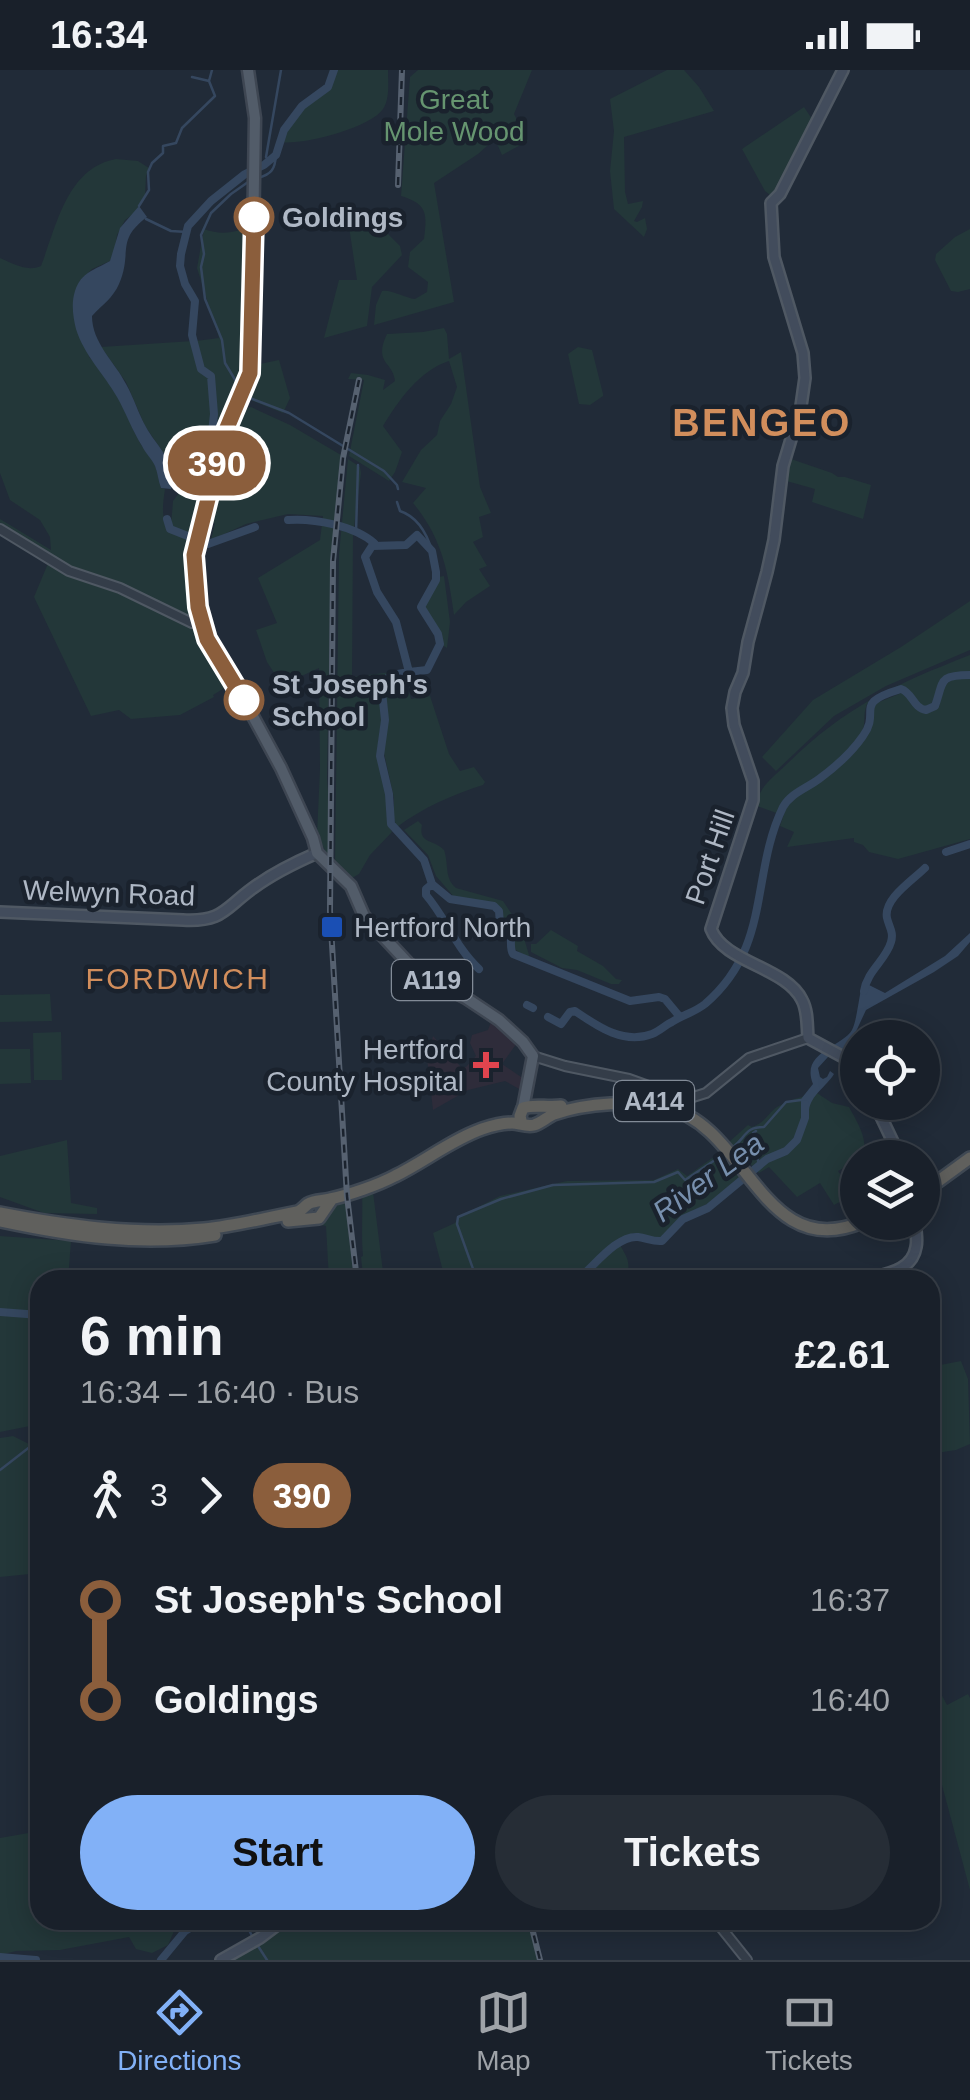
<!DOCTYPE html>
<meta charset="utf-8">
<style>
:root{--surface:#19202a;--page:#262d36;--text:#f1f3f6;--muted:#9fa3a8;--line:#373e47;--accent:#82b1f7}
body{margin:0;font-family:Arial,sans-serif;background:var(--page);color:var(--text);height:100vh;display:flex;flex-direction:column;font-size:38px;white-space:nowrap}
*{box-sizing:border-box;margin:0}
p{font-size:32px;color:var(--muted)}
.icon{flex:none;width:55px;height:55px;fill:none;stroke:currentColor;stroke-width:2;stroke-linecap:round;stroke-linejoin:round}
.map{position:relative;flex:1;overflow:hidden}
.side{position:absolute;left:30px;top:1200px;width:910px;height:660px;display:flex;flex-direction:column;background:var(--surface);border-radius:30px;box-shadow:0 5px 25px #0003,0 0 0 2px var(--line)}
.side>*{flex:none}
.badge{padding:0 20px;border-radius:32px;font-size:35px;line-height:65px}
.tools{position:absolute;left:840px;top:950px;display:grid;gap:20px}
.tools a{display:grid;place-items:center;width:100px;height:100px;border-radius:50%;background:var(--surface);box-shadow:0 5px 25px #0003,0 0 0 2px var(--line);font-size:50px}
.map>.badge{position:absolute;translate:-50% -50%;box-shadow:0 0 0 5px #fff}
.legs{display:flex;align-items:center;gap:15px;height:110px;padding:0 50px;font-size:32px}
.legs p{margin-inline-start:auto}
.head{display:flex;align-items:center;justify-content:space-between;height:170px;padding:0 50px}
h1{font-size:55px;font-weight:600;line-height:75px}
.primary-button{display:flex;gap:20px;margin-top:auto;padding:20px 50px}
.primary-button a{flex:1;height:115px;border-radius:60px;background:var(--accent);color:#111;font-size:40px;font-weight:600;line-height:115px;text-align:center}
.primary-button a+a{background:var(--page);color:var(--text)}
ul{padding:0 50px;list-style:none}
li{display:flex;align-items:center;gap:35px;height:100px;font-size:38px}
li i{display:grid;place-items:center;width:15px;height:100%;margin:0 12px;background:currentColor}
li i::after{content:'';width:25px;height:25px;margin:-12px;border:8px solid;border-radius:50%;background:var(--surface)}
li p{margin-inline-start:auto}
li:first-child i{background:linear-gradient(#0000 50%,currentColor 0)}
li:last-child i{background:linear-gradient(currentColor 50%,#0000 0)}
.status{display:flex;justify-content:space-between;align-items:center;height:70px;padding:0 50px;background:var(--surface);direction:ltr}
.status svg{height:28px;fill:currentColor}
.tabs{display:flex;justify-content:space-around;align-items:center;height:140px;border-top:2px solid var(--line);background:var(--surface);font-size:28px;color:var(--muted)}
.tabs a{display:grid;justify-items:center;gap:5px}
.tabs .selected{color:var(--accent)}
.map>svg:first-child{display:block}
</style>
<div class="status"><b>16:34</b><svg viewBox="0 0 49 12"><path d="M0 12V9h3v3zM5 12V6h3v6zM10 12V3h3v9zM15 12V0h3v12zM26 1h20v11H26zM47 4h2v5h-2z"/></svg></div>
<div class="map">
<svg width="970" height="1890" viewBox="0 0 970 1890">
<rect width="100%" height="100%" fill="#212b38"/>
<path fill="#2e2c3a" d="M491 952 517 973 502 994 524 1009 521 1020 505 1011 468 1020 433 1040 427 988 433 966 461 997H466L476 986 470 973 472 965 488 960Z"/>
<path fill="#233739" d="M336 0H388C388 12 390 29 383 39 370 58 301 76 279 72 284 62 289 51 297 43 310 27 332 23 336 0Z
M418 0H532L514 44 528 71 502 85 495 69 478 84 434 113 454 232 374 255 376 235 382 221C391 219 405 228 415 229L427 222 428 212 408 197 410 182 424 169C427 144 428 134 401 126L410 7Z
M667 0H684L699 17 714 41 624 67 625 122 628 134 643 131 642 137 634 151 637 152 645 148 647 159 644 167 614 139 610 101 614 61 610 29Z
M804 37 812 49 774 122 770 125 765 121 742 79Z
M116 89 138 91 149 98 146 106 145 125 136 142 125 150 117 165 114 184 110 191 92 199 79 212 89 287C112 308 124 341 138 369 142 378 150 386 155 395 158 402 158 410 161 418L165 419C162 439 159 459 182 466V463L171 456 173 431 211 380 216 341 213 306 202 297 196 271 219 268 197 198 204 159C218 164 228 164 243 159L250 164 247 304 194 475 199 550 120 514 74 499 0 456V449L51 480 50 467 40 450 10 430 0 403V188C14 194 27 202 41 196 57 155 67 98 116 89Z
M377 140 390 145 388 164 400 176 402 185 372 217 367 256 324 268 339 210H357L348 150Z
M970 159V219L958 222 951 221 935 190 936 184 955 167Z
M444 258 447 264 449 289 461 282 480 417 491 443 479 447 483 467 473 472 487 496 479 499 490 516 466 532 454 545C448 501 442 468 413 433L426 418 402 412 421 380 437 365 440 351 451 334 457 317 449 291C420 300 398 331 383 356L402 382 395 402 389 411 349 386 364 310 348 309 351 303 368 305 385 310 383 320 395 311C393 291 373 294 387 264L423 262Z
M193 271 197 297 208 307 209 311C211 330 215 361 208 379 203 391 190 404 182 413L174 408 171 394 145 356 126 312 101 277Z
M578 277 592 280 603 324V326L590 335 579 334 568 284Z
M279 290 290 328 283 343 253 331 249 327 255 307V295Z
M251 337 290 355 341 385 331 490 327 708 330 747 328 786 317 765 320 699 319 598 282 615 267 592 256 560 277 553 258 508 320 470 323 446 288 444 246 454 211 470 215 453 207 451 228 367 240 340Z
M348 389 360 397 361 403 353 465 352 607 391 602 380 607 376 614C387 641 380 651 378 676 376 690 383 702 385 715 388 731 384 748 392 762L370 785 359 804 352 808 343 798 335 795 339 484Z
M791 389 832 403 838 407H845L871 415 863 449 812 432 815 419 783 410 788 390Z
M49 491 115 519 202 563 231 614 213 625 214 627 180 645 131 649 119 640 91 646 34 527Z
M444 506 450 552 447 578 442 575 441 566 423 536 438 507Z
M970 531V580L886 616 834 646 776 701 762 687 813 630 901 577Z
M970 585V603C922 602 949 627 924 638 914 633 913 621 901 616 892 620 869 626 866 637 863 646 866 653 862 662 853 675 840 688 827 699 810 714 786 721 779 744L757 736C758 716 774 707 788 693 846 636 896 614 970 585Z
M404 604H413L405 610 411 629 430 626 449 684 460 701 474 697 485 712 483 715C452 725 424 737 397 757L394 749V728L382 674 387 656 384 615 386 611Z
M959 608H970V769L898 789 869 782 863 775 854 772V768L787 777 794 762 780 756 786 738 794 728 832 703 866 667 871 657 872 635 904 622C915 633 918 653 939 637 943 622 941 612 959 608Z
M418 751 422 755C418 774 433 769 444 780 449 794 444 808 456 818L503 831 521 858 529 885 528 888 513 878 517 862 504 850 499 836 493 833 472 832 455 828 436 806 428 785 404 760Z
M551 860 578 876 577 881 603 896 616 909 622 910 619 914H611L577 900 562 898 531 882V874H536Z
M50 924 52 951 0 952V925Z
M61 962 62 1010H34L33 963Z
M0 979H30L31 1013 0 1014Z
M817 1023 832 1033 849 1037C856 1050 872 1074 860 1087 856 1092 845 1097 838 1101L853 1125 834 1135 820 1113 797 1127 769 1097 759 1103 729 1072 748 1055 752 1057C765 1053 767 1044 777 1037 789 1030 803 1026 817 1023Z
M67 1070 71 1133 97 1138V1144L44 1143 0 1127V1086Z
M718 1084 743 1106 707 1134 681 1147 661 1169H653L634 1163 621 1168 620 1175C625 1184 630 1190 628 1201L620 1207 621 1210H441L444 1205 433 1163 455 1153 458 1147 500 1126 567 1111 654 1110 678 1099 687 1106Z
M371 1119 373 1122 384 1210H361L360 1207 363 1206 361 1187 363 1186C361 1165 363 1143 362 1122Z
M345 1129 354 1210H329L326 1156 321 1155C327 1144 332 1133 345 1129Z
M0 1166 71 1171 68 1210H40V1354L0 1362Z
M961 1291 968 1309 970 1374 956 1380 930 1384V1297Z
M13 1366 31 1375 40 1383V1503L0 1507V1368Z
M939 1620 947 1635 968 1624 970 1628V1820L938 1700 930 1701V1623Z
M40 1761V1850H188L174 1861 168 1875 152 1883 136 1879 129 1867 60 1880 16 1881 0 1885V1768Z
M289 1850H527L538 1890H230L260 1874Z"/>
<path fill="#35475f" d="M139 136 147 147C115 171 133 182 119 214 113 228 102 235 92 246 92 273 115 292 126 314 134 328 138 343 146 357 157 377 179 394 171 419L161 418C158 411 158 403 155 396 152 389 145 383 142 376 132 360 126 343 117 327 104 304 84 285 76 259 73 247 71 233 75 221 81 202 95 200 110 191L120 158Z
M970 863V872L958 886 934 902 866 940 853 968 847 973 843 980 837 977 818 998 820 1007 823 1009 827 1007 830 1001 834 1004C826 1017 811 1025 809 1040L801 1039V1029L813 1014C800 982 842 977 852 960 857 951 859 924 863 912L885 923 945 886Z"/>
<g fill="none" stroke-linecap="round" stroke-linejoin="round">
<path stroke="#35475f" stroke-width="2.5" d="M192 7 209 11
M269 91 266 87 281 0
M258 108C272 104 275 99 276 85
M139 136 149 120 148 102 152 93 163 83V76L176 73 182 58 215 26 209 11 212 0
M146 149 171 161 187 162
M240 318 225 293 222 270 205 229 201 197 204 184 201 165 211 143 231 124 251 110
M246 324 250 328 289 343 384 401 397 415 398 419
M397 432 400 441C418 447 427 464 432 481
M356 463 358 395
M756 1061 753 1063 759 1096
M733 1077C746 1068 744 1057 764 1057L786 1032 801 1030
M477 1210 457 1154 458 1147 501 1129 553 1115 654 1112 678 1102 685 1110 724 1084
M0 1400 40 1369
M232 1850 248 1858 252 1866
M258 1876 267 1890"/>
<path stroke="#35475f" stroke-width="8" d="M179 419 210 382 214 344 211 306 201 299 192 265 195 231 185 214 180 196 181 184 188 156 211 131 245 104 264 95 276 85 284 60 302 36 328 17 334 0
M167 449 170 459 208 474 255 457
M288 450C314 448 355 456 374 473L365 487 377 522 396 552 409 602 392 605 381 612 385 650 380 686 389 724 391 754 424 790 432 814 426 819V825C446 848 456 878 479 899
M373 476 406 475 417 465 432 481 436 502V510L421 537 438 564 440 574 427 600 409 602
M946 782 970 774
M432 814 450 829 494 836 499 841 500 854C503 856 507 856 509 858 514 863 508 876 513 884L630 931 659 927 665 929 680 947
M864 921C867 901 886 890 891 872 894 862 889 857 887 848 883 829 913 810 925 798
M527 935 533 938
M548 947 561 954 570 942 575 941C597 956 623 975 652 964 660 961 665 955 672 952 683 945 695 942 705 934 772 877 750 805 783 737 791 723 807 718 819 709 834 698 852 682 863 666 882 640 851 634 901 619 913 623 913 638 926 640L935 636C944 612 937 605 970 605
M447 1210C455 1204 466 1201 473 1210
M577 1210C593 1198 616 1165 638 1167 647 1168 653 1172 662 1171L683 1149 708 1138 767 1089 786 1081 797 1070 805 1048V1034
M0 1242 40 1245
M0 1887 36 1890
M161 1890 185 1861 203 1850"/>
<defs>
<path id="tertiary" d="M0 459 69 501 120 518 192 553H202
M533 986 565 996 629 1009 679 1027 690 1028 706 1023 749 988 808 968
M715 1850 747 1890"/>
<path id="secondary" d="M843 0 780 124 771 133 774 187 803 283 805 308 801 336 783 396 774 470 767 502 748 572 743 603 735 622 732 638 734 655 753 711V730L711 859C724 893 786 897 802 930 808 941 807 956 808 968L845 988 858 1000
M0 842 183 850C223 852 224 839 253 818 272 804 294 793 317 783
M874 1032 894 1074 895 1088
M864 1210C884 1204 912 1202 916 1177 918 1169 915 1161 916 1152
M221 1890 260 1868 284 1850"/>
<path id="primary" d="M248 0 255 48 251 293 246 316 225 365 195 480V512L198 537 207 569 248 637 281 698 313 768 317 783 351 816 364 846 408 893 433 911 466 928 499 950 523 972 533 986 523 1038"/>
<path id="trunk" d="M522 1054 520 1046 523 1038C534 1034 548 1038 561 1036
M922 1123 970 1088
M0 1143C67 1156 135 1165 204 1159 235 1156 266 1148 297 1142 301 1141 304 1137 308 1134 314 1130 324 1131 330 1129 349 1125 378 1115 395 1106 424 1092 451 1070 482 1059 491 1056 501 1053 512 1053 519 1053 526 1057 534 1055 541 1053 547 1047 554 1044 587 1033 633 1030 667 1038 747 1055 762 1194 862 1152
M1 1151C72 1166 142 1177 215 1165
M288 1151 319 1148 332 1129"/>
</defs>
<use href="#tertiary" stroke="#4f5863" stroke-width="12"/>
<use href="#secondary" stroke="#4f5863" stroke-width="14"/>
<use href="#primary" stroke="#3e4652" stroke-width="15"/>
<use href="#trunk" stroke="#3f4853" stroke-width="16"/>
<use href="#tertiary" stroke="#343d49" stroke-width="8"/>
<use href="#secondary" stroke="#424c5c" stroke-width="9"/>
<use href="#primary" stroke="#525c69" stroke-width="10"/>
<use href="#trunk" stroke="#60605d" stroke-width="11"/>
<defs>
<path id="rail" d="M398 115 402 0
M357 1210 347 1126 330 841 333 491 343 388 359 310
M530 1850 540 1890"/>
</defs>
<use href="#rail" stroke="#566170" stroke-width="6"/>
<use href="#rail" stroke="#1a222d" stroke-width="2.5" stroke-dasharray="8" stroke-linecap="butt"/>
</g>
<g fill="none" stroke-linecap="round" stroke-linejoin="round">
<defs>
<path id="line-1" d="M244 630 207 569 198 537 194 485 224 365 250 303 254 147"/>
</defs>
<use href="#line-1" stroke="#fff" stroke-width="22"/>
<use href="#line-1" stroke="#8b5e3c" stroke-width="15"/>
</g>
<g fill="#fff" stroke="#8b5e3c" stroke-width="5">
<circle cx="254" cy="147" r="18"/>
<circle cx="244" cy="630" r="18"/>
</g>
<rect fill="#1a4fb4" stroke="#1a222d" stroke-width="4" x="320" y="845" width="24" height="24" rx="5"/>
<path fill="#e0444e" stroke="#1a222d" stroke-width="4" d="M481 980h10v10h10v10h-10v10h-10v-10h-10v-10h10z"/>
<g text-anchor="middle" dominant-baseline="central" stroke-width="9" stroke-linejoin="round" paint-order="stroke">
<g fill="#1a222d" stroke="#828b97" stroke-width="2.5">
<rect x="392" y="890" width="80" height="40" rx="8"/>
<rect x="614" y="1011" width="80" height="40" rx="8"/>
</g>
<g font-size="25" font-weight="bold" fill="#afb8c5">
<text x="432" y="910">A119</text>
<text x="654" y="1031">A414</text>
</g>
<g font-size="28" fill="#669570" stroke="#1a222d">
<text x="454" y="29">Great<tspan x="454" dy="32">Mole Wood</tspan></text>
</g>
<g font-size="28" font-weight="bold" fill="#afb8c5" stroke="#1a222d" text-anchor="start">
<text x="282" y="147">Goldings</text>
<text x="272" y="614">St Joseph's<tspan x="272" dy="32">School</tspan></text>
</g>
<g font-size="28" fill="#afb8c5" stroke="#1a222d">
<text transform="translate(710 787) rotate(-71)">Port Hill</text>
<text transform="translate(109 823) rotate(2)">Welwyn Road</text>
</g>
<g font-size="28" fill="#afb8c5" stroke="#1a222d" text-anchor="start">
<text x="354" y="857">Hertford North</text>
<text x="464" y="979" text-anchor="end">Hertford<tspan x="464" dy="32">County Hospital</tspan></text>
</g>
<g font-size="30" letter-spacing="2.5" fill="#d28e5c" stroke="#1a222d">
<text x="178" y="908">FORDWICH</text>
</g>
<g font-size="30" font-style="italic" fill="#778fad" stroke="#1a222d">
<text transform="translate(708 1107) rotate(-36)">River Lea</text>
</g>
<g font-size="38" font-weight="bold" letter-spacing="2.5" fill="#d28e5c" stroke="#1a222d">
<text x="762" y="353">BENGEO</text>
</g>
</g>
</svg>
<div class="tools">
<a><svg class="icon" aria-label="locate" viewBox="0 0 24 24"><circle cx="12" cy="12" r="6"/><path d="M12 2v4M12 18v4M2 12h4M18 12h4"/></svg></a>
<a><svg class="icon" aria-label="layers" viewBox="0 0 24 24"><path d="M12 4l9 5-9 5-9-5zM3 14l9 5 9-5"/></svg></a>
</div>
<b class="badge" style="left:217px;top:393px;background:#8b5e3c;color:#fff">390</b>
<section class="side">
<div class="head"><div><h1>6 min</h1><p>16:34 – 16:40 · Bus</p></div><b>£2.61</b></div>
<div class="legs"><svg class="icon" aria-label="walk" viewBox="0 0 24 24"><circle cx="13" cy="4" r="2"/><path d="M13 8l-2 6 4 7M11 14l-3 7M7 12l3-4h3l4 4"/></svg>3<svg class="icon" aria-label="forward" viewBox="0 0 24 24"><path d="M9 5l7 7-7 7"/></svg><b class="badge" style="background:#8b5e3c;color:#fff">390</b></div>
<ul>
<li><i style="color:#8b5e3c"></i><b>St Joseph's School</b><p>16:37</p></li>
<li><i style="color:#8b5e3c"></i><b>Goldings</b><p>16:40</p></li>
</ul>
<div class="primary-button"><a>Start</a><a>Tickets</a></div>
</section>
</div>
<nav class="tabs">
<a class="selected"><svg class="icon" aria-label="directions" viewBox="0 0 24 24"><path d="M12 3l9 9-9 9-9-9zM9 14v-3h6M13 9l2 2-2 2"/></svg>Directions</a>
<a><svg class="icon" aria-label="map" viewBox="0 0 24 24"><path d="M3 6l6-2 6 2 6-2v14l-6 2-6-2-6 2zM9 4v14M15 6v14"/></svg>Map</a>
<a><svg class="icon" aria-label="tickets" viewBox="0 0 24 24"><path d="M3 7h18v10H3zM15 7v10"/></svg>Tickets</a>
</nav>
